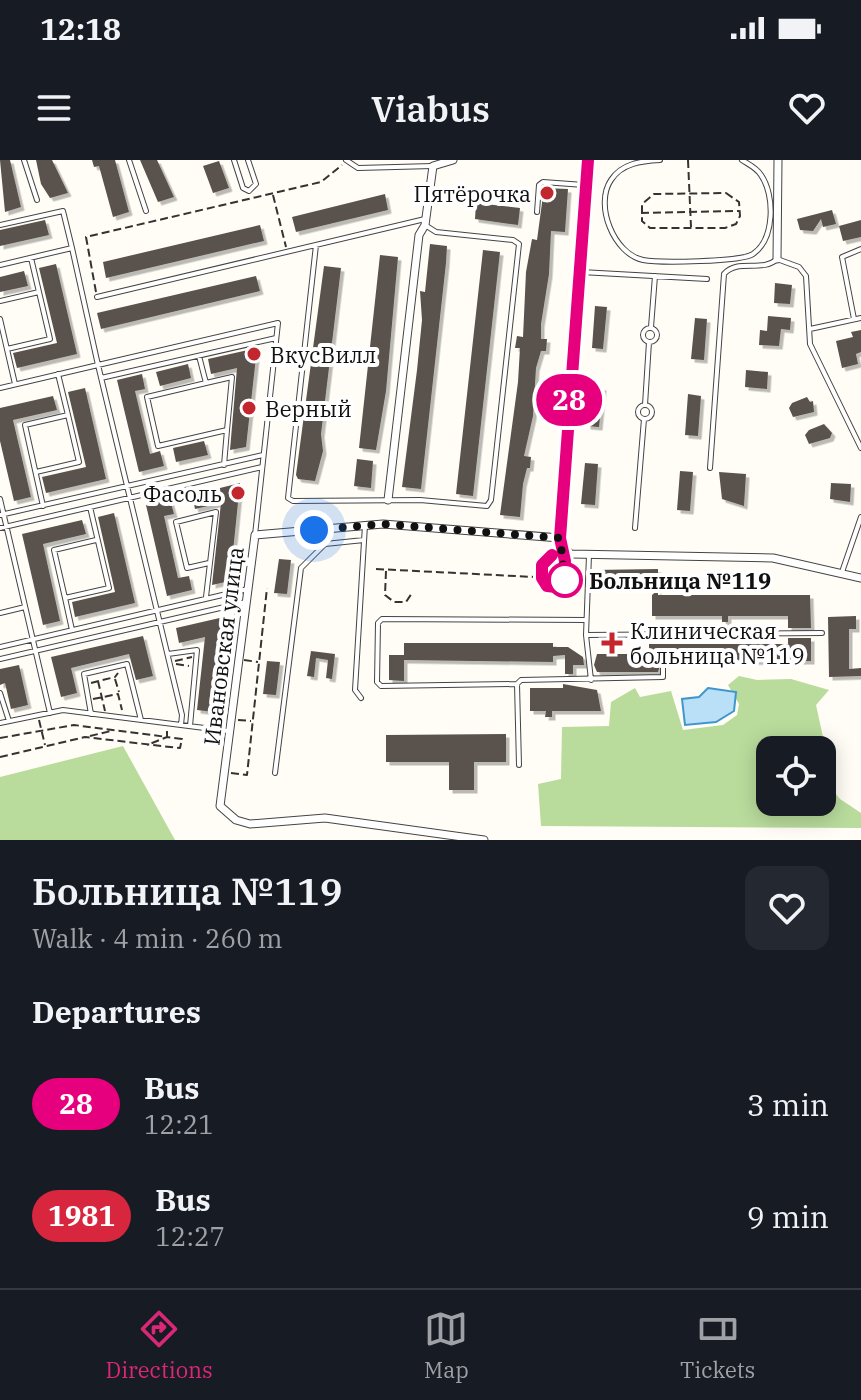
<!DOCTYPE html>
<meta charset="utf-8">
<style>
:root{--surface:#171b24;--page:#242831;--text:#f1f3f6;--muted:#9ea1a6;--line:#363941;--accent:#db2777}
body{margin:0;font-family:"IBM Plex Serif",serif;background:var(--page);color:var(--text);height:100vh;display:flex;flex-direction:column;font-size:30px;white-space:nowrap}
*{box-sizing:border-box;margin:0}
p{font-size:26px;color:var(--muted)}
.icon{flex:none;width:44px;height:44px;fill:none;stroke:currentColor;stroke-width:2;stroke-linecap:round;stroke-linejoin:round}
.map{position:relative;height:680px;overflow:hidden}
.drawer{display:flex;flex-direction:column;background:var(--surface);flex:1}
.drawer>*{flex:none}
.badge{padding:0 16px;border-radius:26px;font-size:28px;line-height:52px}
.controls{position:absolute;left:756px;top:576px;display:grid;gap:16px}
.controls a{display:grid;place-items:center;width:80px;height:80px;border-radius:16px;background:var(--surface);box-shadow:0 4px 20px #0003;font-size:40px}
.you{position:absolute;width:40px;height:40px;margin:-20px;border:6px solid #fff;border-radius:50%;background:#1a73e8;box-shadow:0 0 0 12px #1a73e833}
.map>.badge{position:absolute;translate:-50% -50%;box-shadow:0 0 0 4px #fff}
h2{padding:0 32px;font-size:30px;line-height:72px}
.round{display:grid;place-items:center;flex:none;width:84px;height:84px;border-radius:16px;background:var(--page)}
.head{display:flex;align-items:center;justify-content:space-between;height:136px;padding:0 32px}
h1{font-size:38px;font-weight:600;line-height:60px}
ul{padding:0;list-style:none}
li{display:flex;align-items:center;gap:24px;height:112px;padding:0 32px}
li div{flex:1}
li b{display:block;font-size:30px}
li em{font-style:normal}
li .badge{min-width:88px;font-weight:700;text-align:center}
.status{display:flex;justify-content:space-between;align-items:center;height:56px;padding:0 40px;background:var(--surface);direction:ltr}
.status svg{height:22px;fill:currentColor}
header{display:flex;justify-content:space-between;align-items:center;height:104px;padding:0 32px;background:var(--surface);font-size:36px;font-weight:600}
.dock{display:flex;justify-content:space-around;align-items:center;height:112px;border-top:2px solid var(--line);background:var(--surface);font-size:22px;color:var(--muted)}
.dock a{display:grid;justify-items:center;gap:4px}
.dock .active{color:var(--accent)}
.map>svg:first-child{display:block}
</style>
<div class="status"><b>12:18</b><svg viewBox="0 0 49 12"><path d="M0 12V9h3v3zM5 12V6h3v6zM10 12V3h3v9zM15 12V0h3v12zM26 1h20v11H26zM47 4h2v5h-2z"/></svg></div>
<header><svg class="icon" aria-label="menu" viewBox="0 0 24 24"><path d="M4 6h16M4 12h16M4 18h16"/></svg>Viabus<svg class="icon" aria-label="heart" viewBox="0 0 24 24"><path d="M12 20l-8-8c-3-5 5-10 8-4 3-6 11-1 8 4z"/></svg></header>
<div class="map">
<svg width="861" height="680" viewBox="0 0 861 680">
<defs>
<filter id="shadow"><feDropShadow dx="3.5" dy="3.5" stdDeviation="0" flood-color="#0004"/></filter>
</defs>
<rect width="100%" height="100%" fill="#fffdf5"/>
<path fill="#b9dc9c" d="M739 516 757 520 791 519 829 530 816 545 823 577 811 585 810 590H770V642H822V617L840 639 861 653V668L541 666 538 624 561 619 562 567 609 566 611 542 635 528 640 537 671 531 683 570 723 565 737 555 739 544 728 525Z
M123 586 175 680H0V617Z"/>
<path fill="#b9e0f7" stroke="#3f96cf" stroke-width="2" d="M708 528 736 532 734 551 716 562 685 565 682 539 699 537Z"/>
<path fill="#5a524d" filter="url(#shadow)" d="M0 0H10L21 47 5 52Z
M36 0H52L68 33 50 38 41 24Z
M92 0H115L129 52 113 57 99 6 94 7Z
M140 0H157L174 37 158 42Z
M219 1 229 28 213 33 203 6Z
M544 28 568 29 565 72 551 71 549 114 541 164V179H547L546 191H541L536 208 533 256 524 296 531 297 530 308H527L523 324 520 357 500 355 518 222 520 188H515L517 176 523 177 526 112 532 79 537 80Z
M385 34 388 50 296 72 292 57Z
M476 43 520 48 518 65 475 59Z
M832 50 836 64 823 67 821 59 813 71 800 70 797 59Z
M45 60 49 75 0 86V70Z
M861 60V77L843 81 839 66Z
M260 65 264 81 106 118 103 102Z
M430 84 447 86 446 103 421 329 402 327 417 210 422 160 420 131 425 132Z
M483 90 500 92 473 336 456 334Z
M380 95 398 97 386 231 376 290 359 288Z
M56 104 77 194 17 208 13 193 57 183 39 108Z
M324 106 341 108 321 274 323 291 315 321 298 319 296 315Z
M24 111 28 126 0 132V117Z
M256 116 260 131 101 169 97 153Z
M775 123 792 125 790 144 774 143Z
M595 146 607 147 603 189 592 188Z
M768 156 791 158 790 170 781 169 779 186 759 185 760 170 767 171Z
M695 158 707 159 704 200 691 199Z
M861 170V192L856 194 858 204 842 208 836 181 853 177 851 172Z
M257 188 246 287 230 290 237 208 211 214 208 199Z
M188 204 191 218 160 226 156 212Z
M746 210 768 212 767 229 745 227Z
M142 214 145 229 135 231 150 294 160 291 164 306 139 312 117 220Z
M590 226 603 227 599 267 587 266Z
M85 228 106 319 46 333 42 317 86 307 68 232Z
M688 234 701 236 698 276 685 275Z
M53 236 57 250 13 260 31 337 14 341 0 281V248Z
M807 237 810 242 813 241 814 252 793 257 789 248 792 243Z
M824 264 832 273 830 278 809 284 805 275 809 270Z
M204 281 208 295 176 302 173 288Z
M357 299 373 301 371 328 354 326Z
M585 303 598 304 595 345 581 344Z
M680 311 693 312 690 351 677 350Z
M719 312 746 314 744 346 722 339Z
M240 323 230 421 212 425 221 343 195 349 192 335Z
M831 323 851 324 850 342 830 339Z
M170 339 174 354 164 356 178 418 189 416 192 430 167 436 146 345Z
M114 353 135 443 75 457 72 442 115 432 98 357Z
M82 360 86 374 43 384 60 461 43 465 22 374Z
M279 399 291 400 287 434 274 433Z
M658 409V424L593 425V410Z
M658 430V435H810L811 468H788V456H728V462H722V456H652V435Z
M856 456V469H849V509L861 508V516L829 517 828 457Z
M224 457 214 552 197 550 205 477 179 483 176 468Z
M143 476 153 516 136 520 129 494 71 508 77 533 61 537 51 497Z
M788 478H811V501L661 502 658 512H597L594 505 597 494H649V484H788Z
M404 483H553V487H568L583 497 584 505H573V514H565V495L553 496V502L404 500V496V521L389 520V495H404Z
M311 491 335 494 332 519 326 518 328 500 316 498 314 517 307 516Z
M267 501 280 502 276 535 263 534Z
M19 505 28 545 11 549 5 523 0 525V509Z
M563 524 597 530 601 551H552V557H545L546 551H530V528H563Z
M506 574V602H474V630H449V602H386V575Z"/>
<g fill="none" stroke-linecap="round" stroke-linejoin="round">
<defs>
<path id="service" d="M24 0 37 40
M129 0 146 51
M234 0 243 28 249 31 256 24 248 0
M346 0 358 8 433 6
M660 0C642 1 622 3 611 20 594 45 614 94 643 100 659 103 741 102 753 94 775 79 775 35 761 15 757 8 748 4 742 0
M537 52 539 25 543 22 584 25
M0 65 63 51 72 88
M316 85 288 338 293 341 420 340 487 346 491 340 519 84 513 80 436 72 425 65
M0 105 72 88 98 205 0 228
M581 112 707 119
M97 137 425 59
M0 141 39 132 31 98
M0 159 15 224
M854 159 842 97 861 89
M651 167 655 116
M643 175a7 7 0 1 1 14 0a7 7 0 1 1-14 0Z
M810 169 861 158
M7 189 50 179 39 132
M199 196 206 223 147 237 158 286 227 270 224 305
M101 218 276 178
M206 223 232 217 227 270
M645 245 649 182
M638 252a7 7 0 1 1 14 0a7 7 0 1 1-14 0Z
M710 308 724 114C738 98 762 113 777 99L799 107 806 116 810 184 861 288
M36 312 79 302 68 255
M0 339 50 553
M43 346 25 265 68 255 58 214
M0 355 263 295
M0 368 262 307
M635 368 644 259
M561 386 542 405V418L547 426 556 427 564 421V390
M589 395 586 475 822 473
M842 412 861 357
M206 437 216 352 176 362 187 408 209 403
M65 438 54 390 96 380
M0 453 25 447
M72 470 65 438 109 428 90 347
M586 475 591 520
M0 487 248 429
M168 494 197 490 190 566
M0 499 246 442
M517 524 521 520 663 517V508
M0 533 9 561
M361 538 355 530 365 365
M91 554 84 514 127 504 141 560
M0 563 63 550 228 571
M181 565 182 555 98 205 278 163 255 375
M519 605 517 524 381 526 377 522 378 463 382 459 586 460
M275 613 301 408 325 384 364 380"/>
<path id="minor" d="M588 0 561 386 571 394 773 398 861 418
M777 99 778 0
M388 340 419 75 425 65 433 6 453 0
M484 680 325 658 250 664 236 660 220 646 255 375 383 364 560 378"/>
</defs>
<use href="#service" stroke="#444" stroke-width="6"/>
<use href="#minor" stroke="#444" stroke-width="9"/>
<path stroke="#333" stroke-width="2" stroke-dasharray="8 4" stroke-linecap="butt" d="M688 0 691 67
M726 33 739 42 740 56 736 64 725 68H650L642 61V44L654 34Z
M273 35 286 87
M641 53 739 51
M96 132 86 77 321 22 342 5
M376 409 535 417
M386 411 385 435 394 442H406L412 433
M244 500 258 502
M175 501 192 497
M176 504 189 506
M115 519 119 532
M98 521 105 551
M91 523 115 517 118 513
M93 539 118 534 122 550
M39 560 45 585
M238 560 251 561
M221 566 236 449
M90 576 111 571
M0 578 74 565 167 577V571
M0 597 85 577 170 587 180 588 182 579 167 577 147 585
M231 613 247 615 267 428"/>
<use href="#service" stroke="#fff" stroke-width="4"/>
<use href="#minor" stroke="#fff" stroke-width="7"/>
</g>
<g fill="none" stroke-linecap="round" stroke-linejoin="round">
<defs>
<path id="line" d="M552 395 542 405V418L547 426 556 427 564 421 565 401 560 378 588 0"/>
</defs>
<use href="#line" stroke="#fff" stroke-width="18"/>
<use href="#line" stroke="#e6007e" stroke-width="12"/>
<path stroke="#111" stroke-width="8" stroke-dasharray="0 14.4" d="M314 370 383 364 560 378 565 420"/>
</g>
<g fill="#c4262e" stroke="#fff" stroke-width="3">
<circle cx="547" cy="33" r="8"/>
<circle cx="254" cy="194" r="8"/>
<circle cx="249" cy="248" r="8"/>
<circle cx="238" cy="333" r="8"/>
<path d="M608 471h8v8h8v8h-8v8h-8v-8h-8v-8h8z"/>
</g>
<circle fill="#fff" stroke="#e6007e" stroke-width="4" cx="565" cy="420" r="16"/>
<g text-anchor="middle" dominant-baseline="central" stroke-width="8" stroke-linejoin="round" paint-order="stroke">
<g font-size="22" fill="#111" stroke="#fff" text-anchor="start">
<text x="531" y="33" text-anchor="end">Пятёрочка</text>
<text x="270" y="194">ВкусВилл</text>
<text x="265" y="248">Верный</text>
<text x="222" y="333" text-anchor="end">Фасоль</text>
<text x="630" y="470">Клиническая<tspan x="630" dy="25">больница №119</tspan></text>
</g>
<g font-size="22" font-weight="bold" fill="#111" stroke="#fff" text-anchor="start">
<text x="589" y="420">Больница №119</text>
</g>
<g font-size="22" fill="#111" stroke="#fff">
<text transform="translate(223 486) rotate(-83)">Ивановская улица</text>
</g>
</g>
</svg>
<div class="controls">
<a><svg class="icon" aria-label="locate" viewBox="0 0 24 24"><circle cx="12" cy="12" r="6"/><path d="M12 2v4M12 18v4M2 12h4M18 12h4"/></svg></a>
</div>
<div class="you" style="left:314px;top:370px"></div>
<b class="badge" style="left:569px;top:240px;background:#e6007e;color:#fff">28</b>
</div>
<section class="drawer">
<div class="head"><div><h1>Больница №119</h1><p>Walk · 4 min · 260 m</p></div><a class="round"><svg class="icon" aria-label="heart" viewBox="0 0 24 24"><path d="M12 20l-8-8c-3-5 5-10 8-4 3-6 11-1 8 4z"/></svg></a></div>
<h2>Departures</h2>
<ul>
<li><span class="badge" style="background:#e6007e;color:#fff">28</span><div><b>Bus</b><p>12:21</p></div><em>3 min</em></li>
<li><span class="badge" style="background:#d7263d;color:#fff">1981</span><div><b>Bus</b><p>12:27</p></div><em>9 min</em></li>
</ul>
</section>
<nav class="dock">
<a class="active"><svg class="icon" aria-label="directions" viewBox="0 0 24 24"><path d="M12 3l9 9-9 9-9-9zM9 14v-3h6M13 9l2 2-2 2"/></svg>Directions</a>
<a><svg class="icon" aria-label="map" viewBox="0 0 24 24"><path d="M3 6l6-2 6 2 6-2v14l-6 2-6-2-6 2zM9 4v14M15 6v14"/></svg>Map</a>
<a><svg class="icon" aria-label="tickets" viewBox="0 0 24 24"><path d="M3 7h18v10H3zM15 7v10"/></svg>Tickets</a>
</nav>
